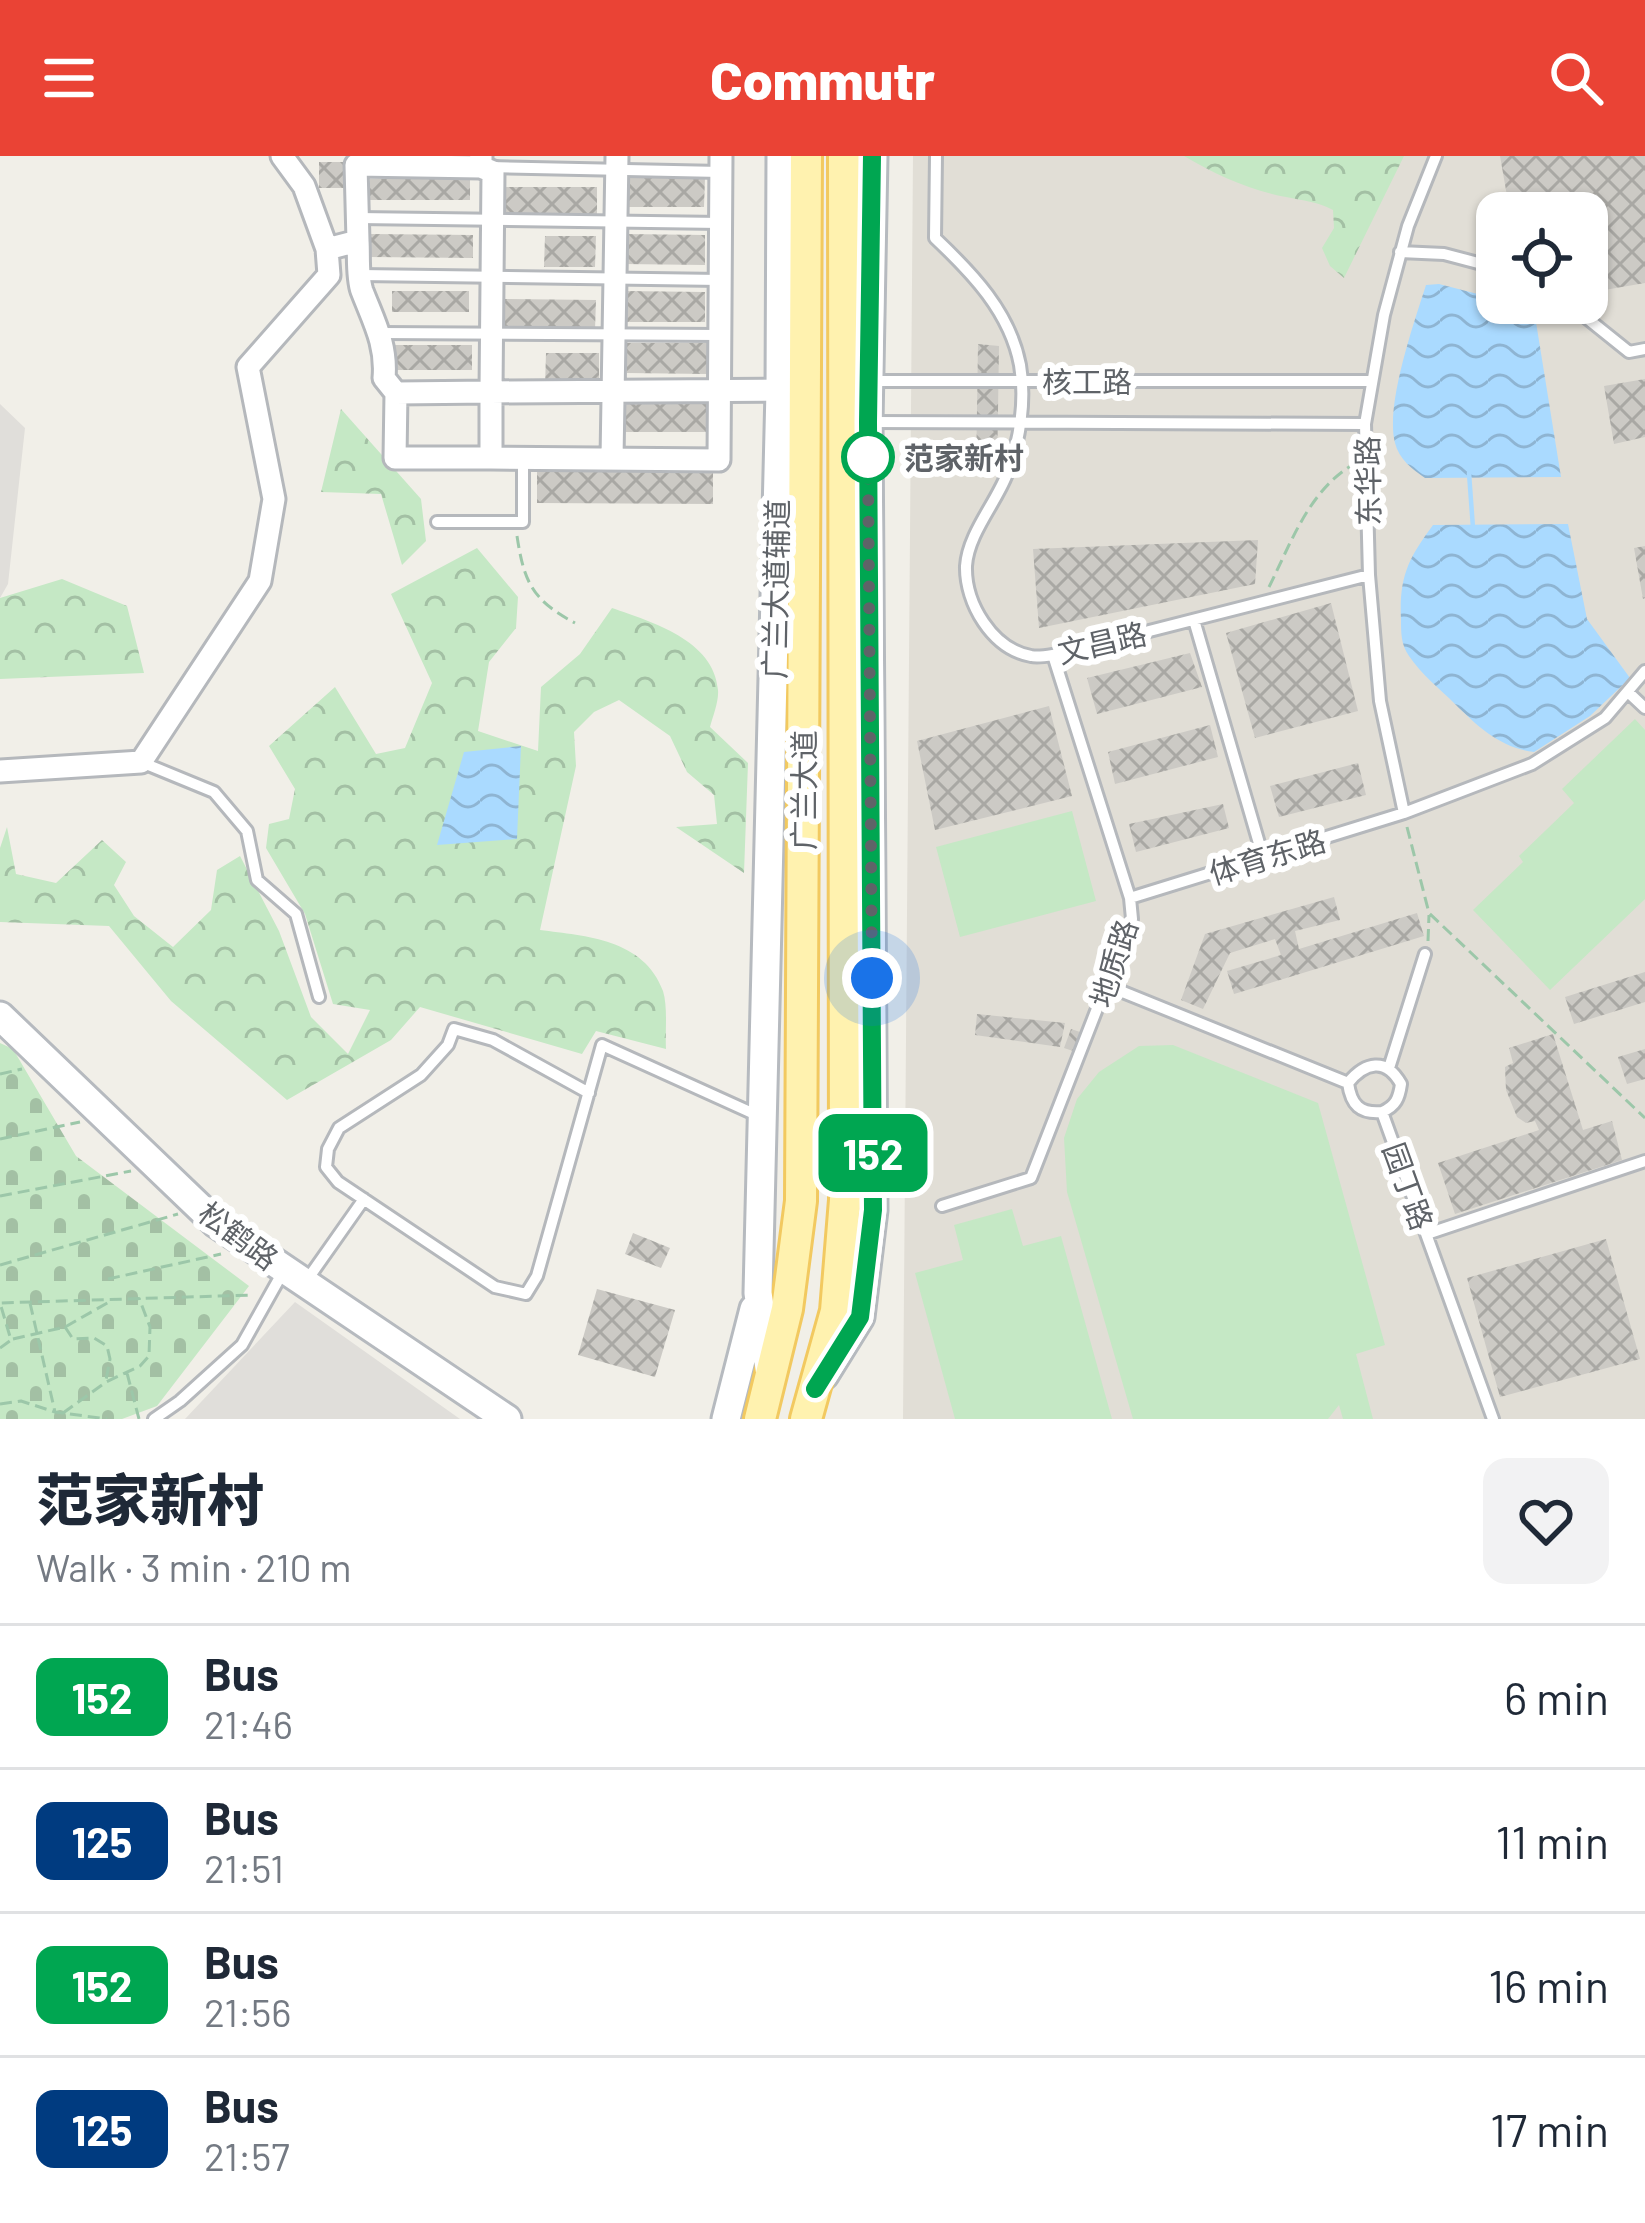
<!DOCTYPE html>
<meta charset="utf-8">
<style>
:root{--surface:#fff;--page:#f2f2f3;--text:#1f2937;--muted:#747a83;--line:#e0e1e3;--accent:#ea4335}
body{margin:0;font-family:Barlow,"Noto Sans SC",sans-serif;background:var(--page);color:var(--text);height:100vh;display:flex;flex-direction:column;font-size:45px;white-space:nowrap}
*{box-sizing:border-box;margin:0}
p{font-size:39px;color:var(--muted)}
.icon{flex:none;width:66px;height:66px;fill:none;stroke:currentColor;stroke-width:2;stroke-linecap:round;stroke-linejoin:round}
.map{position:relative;height:1263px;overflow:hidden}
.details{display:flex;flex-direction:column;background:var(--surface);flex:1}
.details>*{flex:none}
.badge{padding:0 24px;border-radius:18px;font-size:42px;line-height:78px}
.tools{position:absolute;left:1476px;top:36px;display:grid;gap:24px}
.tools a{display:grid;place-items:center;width:132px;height:132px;border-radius:24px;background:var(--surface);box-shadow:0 3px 9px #0004;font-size:60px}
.you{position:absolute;width:60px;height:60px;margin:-30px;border:9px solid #fff;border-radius:50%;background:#1a73e8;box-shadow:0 0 0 18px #1a73e833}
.map>.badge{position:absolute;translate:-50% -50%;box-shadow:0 0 0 6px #fff}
.round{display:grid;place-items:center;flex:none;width:126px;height:126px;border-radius:24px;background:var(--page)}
.head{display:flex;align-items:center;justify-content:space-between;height:204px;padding:0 36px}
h1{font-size:57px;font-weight:800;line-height:90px}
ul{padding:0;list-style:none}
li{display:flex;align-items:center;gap:36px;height:144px;padding:0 36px;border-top:3px solid var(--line)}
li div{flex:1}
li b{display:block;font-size:45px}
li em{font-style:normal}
li .badge{min-width:132px;font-weight:700;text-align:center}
header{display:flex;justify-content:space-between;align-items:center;height:156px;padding:0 36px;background:var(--accent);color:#fff;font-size:54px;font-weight:800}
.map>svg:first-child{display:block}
</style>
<header><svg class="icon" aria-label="menu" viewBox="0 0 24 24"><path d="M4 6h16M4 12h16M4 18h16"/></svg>Commutr<svg class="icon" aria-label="search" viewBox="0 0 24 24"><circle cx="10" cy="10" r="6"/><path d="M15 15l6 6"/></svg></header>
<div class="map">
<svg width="1645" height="1263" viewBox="0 0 1645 1263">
<defs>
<pattern id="forest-crowns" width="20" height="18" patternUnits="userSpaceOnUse" patternTransform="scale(3)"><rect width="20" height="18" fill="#c5e8c5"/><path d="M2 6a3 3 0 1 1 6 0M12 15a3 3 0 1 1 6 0" fill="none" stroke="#a3c0a4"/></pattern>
<pattern id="cemetery-stones" width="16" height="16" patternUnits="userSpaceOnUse" patternTransform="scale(3)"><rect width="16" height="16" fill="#c5e8c5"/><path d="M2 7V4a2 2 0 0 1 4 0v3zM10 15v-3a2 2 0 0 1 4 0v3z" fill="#a3c0a4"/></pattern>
<pattern id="water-waves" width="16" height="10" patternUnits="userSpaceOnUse" patternTransform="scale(3)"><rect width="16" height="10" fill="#aadaff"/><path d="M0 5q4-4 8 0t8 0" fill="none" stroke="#8eb4d2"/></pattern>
<pattern id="building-cross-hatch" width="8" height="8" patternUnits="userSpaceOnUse" patternTransform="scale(3)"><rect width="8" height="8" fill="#cccac5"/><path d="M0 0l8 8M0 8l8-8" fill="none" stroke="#a9a8a4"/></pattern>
</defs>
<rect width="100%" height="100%" fill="#f1efe8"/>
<path fill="#e0deda" d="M0 248 25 272 8 428 0 442Z
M295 1146 460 1263H185Z"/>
<path fill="#e1ded6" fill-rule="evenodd" d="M913 0H1645V1263H903ZM1497 57H1587V147H1497Z"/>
<path fill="#c5e8c5" d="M1635 563 1645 574V743L1550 834 1473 754 1523 706 1519 700 1574 647 1562 633Z
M1072 655 1096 745 960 781 936 691Z
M1173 889 1318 947 1385 1189 1356 1198 1373 1263H1343L1339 1249 1328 1263H1133L1067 1036 1064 982 1077 943 1099 916 1139 890Z
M1012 1053 1023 1090 1061 1080 1112 1263H955L915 1117 963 1104 954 1069Z"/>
<path fill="url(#forest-crowns)" d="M1184 0H1404L1344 122 1330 110 1322 92 1334 72 1333 54C1316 45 1304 45 1286 41 1249 34 1216 19 1184 0Z
M341 253 421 343 426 385 402 409 381 338 321 336Z
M477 392 518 441 516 472 489 506 478 575 538 595 541 531 580 498 612 452C652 466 714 484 718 534 719 545 713 560 710 571L748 607 744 717 676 671 717 668 714 639 687 616 670 580 619 544 594 556 574 576 576 610 540 774C586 780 644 783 663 835 668 851 665 876 666 893L596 875 582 898 420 851 391 884 287 944 171 845 109 770 0 766V692L7 671 16 718 56 727 102 684 126 706 114 729 134 760 173 791 211 754 217 714 240 700 279 775 311 861 348 898 370 854 333 848 305 758 266 692 269 668 289 663 295 633 269 590 335 531 376 598 405 592 432 527 391 438Z
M62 423 127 450 144 517 0 523V442Z"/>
<path fill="url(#cemetery-stones)" d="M0 887 13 893 76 1000 249 1130 157 1250 122 1263H0Z"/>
<path fill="url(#water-waves)" d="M1439 128 1497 143V147L1519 150 1535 160 1561 321 1425 322C1412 313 1399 303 1395 287 1385 249 1414 167 1426 129Z
M1568 368 1587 463 1630 522 1590 560 1534 596C1501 592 1478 571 1455 548 1440 533 1421 518 1409 500 1401 489 1401 477 1401 464 1399 421 1408 403 1433 369Z
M521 590 517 683 437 689 464 596Z"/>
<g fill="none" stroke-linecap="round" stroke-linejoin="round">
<path stroke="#aadaff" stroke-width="4.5" d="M1469 317 1473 372"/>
</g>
<path fill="url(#building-cross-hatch)" d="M1500 0H1645V127L1587 137V57H1510Z
M319 6H345V32H319Z
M623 21 705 22 704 51H623Z
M370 23H470V44H370Z
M501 31H597V62L501 61Z
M370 78 473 79V102L370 101Z
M624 78 705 79V109L623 108Z
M545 80H596L595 111H544Z
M392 135H469V156H392Z
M624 135 705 136V166H623Z
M500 143 596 144 595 174H499Z
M627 187H708V218L627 217Z
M978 188 999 190 997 317H976Z
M393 189H472V214H393Z
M546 197H599V232L545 231Z
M1645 223V281L1614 288 1604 230Z
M625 246H706V276H624Z
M537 314H713V348L537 347Z
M1258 384 1255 428 1039 472 1033 393Z
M1645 390V442L1643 443 1634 392Z
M1331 447 1358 555 1255 582 1226 477Z
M1190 497 1202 531 1097 558 1087 522Z
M1049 550 1072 640 935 674 917 585Z
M1210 569 1218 601 1115 628 1108 596Z
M1358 607 1366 639 1279 661 1270 630Z
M1223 648 1229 672 1136 696 1129 668Z
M1334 741 1340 764 1295 775 1299 793 1417 757 1424 780 1234 838 1227 815 1281 799 1275 783 1230 797 1203 853 1181 844 1205 778Z
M1645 816V846L1574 868 1565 841Z
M977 858 1065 867 1060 891 975 879Z
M1071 873 1083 877 1076 896 1064 892Z
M1553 878 1583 974 1612 965 1622 1004 1455 1058 1438 1007 1539 974 1535 965 1526 967 1517 961 1506 934 1505 911 1513 907 1509 892Z
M1645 893V923L1627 928 1618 901Z
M633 1077 670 1092 661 1112 625 1098Z
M1606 1083 1640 1203 1500 1241 1467 1122Z
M597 1133 675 1154 655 1221 578 1199Z"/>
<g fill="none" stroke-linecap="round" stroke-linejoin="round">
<defs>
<path id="lane" d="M936 0 935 82C972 117 1010 156 1020 209 1026 244 1020 285 1007 318 996 347 968 378 966 410 965 447 992 493 1031 500 1039 502 1051 499 1059 498L1369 419
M490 11 721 16
M358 62 721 67
M1400 96 1444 98 1497 112
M360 119 721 124
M1568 147 1629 196 1645 193
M379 177 720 179
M869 225H1370
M868 266 1365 268
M437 366H523V302
M1194 464 1263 701
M1629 537 1645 552
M141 606 214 636 247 675 257 724 296 758 319 841
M1404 657 1380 545 1369 419 1365 268 1384 159 1408 70 1436 0
M1130 742 1404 657 1532 608 1605 562 1645 515
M1108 830 1348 927C1351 949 1360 958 1382 956L1493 1263
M1389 912 1425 798
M1348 927C1365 906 1386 901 1401 928 1399 942 1396 950 1382 956
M589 937 493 884 454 873 448 889 421 919 339 972 328 993 326 1011 338 1026 495 1131 526 1138 537 1120 602 889 761 961
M942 1050 1031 1022 1132 763 1130 742 1053 499
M1427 1078 1645 1005
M307 1124 364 1043
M154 1263 180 1245 242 1189 284 1114"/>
<path id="street" d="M282 0 304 30 327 93
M481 0V11L493 16 491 236 792 234
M358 85C359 100 357 121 362 135 374 166 387 189 384 222L396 237 491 236V302L719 304 721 0
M396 237 395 302H491
M612 303 617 0
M0 615 141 606 260 425 274 343 248 211 329 119 327 93 358 85 356 9 481 11"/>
<path id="secondary" d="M0 860 216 1067 507 1263
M770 1219 758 1137 780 234 781 0
M824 1219 860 1161 873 1054 868 266 873 0
M726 1263 754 1153"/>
<path id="primary" d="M760 1263 787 1153 801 1045 806 0
M806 1263 836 1155 845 1044 844 0"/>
</defs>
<use href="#lane" stroke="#b5b8bc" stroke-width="16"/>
<use href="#street" stroke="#b5b8bc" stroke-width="27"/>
<use href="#secondary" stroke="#b6babf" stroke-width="33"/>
<use href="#primary" stroke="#f2c960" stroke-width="36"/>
<path stroke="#9cc7a9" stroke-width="3" stroke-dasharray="12 6" stroke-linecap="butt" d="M517 380C524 426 532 444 575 467
M1269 431C1291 387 1309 334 1354 308
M1407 671 1429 757 1645 962
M1428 785 1429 759
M0 918 22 913
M0 983 80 966
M0 1040 131 1015
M0 1109 178 1058
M108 1123 221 1098
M30 1147 55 1256
M65 1171 73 1183 94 1182 107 1190 110 1203 106 1224
M13 1183 65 1171 109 1146
M0 1192 11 1184 0 1147 252 1139
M127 1217 139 1263
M0 1248 21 1245 55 1256 107 1263
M63 1257 106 1226 140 1210 149 1200 150 1171 139 1142"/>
<use href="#lane" stroke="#fff" stroke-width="10"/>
<use href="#street" stroke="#fff" stroke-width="21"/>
<use href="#secondary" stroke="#fff" stroke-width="27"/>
<use href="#primary" stroke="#fff2af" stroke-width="30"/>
</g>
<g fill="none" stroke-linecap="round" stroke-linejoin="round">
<defs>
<path id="line" d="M815 1233 860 1161 873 1054 868 266 872 0"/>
</defs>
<use href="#line" stroke="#fff" stroke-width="27"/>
<use href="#line" stroke="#00a651" stroke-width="18"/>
<path stroke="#5f6368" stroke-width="12" stroke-dasharray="0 21.6" d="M868 301 872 822"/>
</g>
<circle fill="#fff" stroke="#00a651" stroke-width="6" cx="868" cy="301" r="24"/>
<g text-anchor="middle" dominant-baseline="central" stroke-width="12" stroke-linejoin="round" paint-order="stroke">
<g font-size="30" fill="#5f6368" stroke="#fff">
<text x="1087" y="225">核工路</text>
<text transform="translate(1367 325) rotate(-91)">东华路</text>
<text transform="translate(775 433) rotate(-89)">广兰大道辅道</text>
<text transform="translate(1102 486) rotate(-13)">文昌路</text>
<text transform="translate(803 634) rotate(-90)">广兰大道</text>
<text transform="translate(1267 700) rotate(-17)">体育东路</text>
<text transform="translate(1113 807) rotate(-72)">地质路</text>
<text transform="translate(1409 1030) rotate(70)">园丁路</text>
<text transform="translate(239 1079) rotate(37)">松鹤路</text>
</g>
<g font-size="30" font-weight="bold" fill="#5f6368" stroke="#fff" text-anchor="start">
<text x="904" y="301">范家新村</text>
</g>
</g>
</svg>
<div class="tools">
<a><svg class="icon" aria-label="locate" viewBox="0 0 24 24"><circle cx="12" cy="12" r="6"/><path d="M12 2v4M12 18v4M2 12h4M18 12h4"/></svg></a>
</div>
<div class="you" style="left:872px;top:822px"></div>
<b class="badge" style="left:873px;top:997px;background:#00a651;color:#fff">152</b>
</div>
<section class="details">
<div class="head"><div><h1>范家新村</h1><p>Walk · 3 min · 210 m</p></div><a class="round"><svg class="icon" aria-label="heart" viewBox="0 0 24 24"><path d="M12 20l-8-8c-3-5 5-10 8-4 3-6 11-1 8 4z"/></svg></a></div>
<ul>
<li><span class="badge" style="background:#00a651;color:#fff">152</span><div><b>Bus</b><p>21:46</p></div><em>6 min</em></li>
<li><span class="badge" style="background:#003b80;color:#fff">125</span><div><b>Bus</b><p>21:51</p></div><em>11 min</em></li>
<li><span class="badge" style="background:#00a651;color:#fff">152</span><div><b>Bus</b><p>21:56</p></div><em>16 min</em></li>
<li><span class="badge" style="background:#003b80;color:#fff">125</span><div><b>Bus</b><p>21:57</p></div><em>17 min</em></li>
</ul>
</section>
